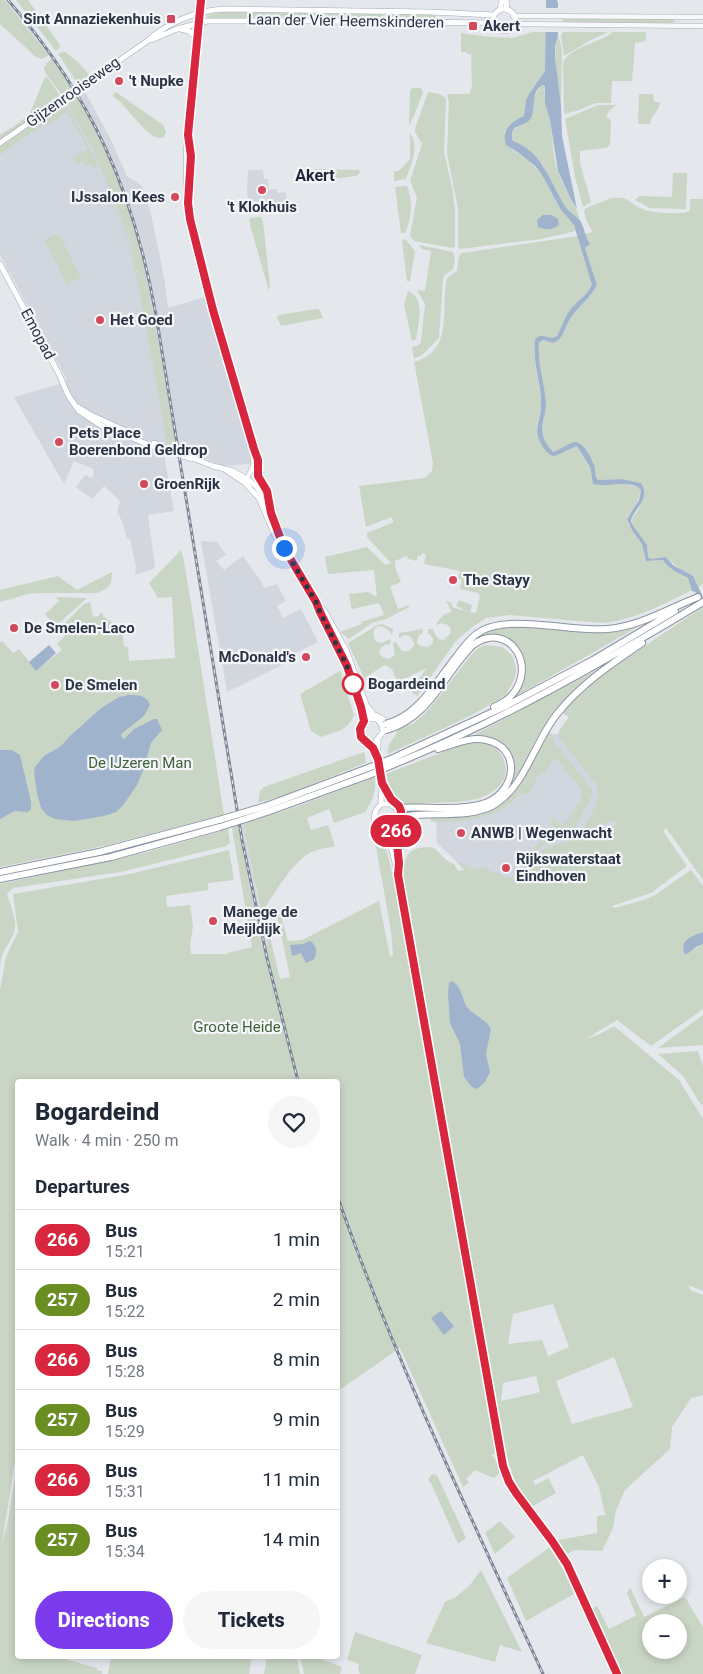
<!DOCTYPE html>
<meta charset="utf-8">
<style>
:root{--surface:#fff;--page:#f6f6f7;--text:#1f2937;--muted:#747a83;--line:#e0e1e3;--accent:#7c3aed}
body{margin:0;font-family:Roboto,sans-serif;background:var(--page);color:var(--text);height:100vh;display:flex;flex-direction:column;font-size:19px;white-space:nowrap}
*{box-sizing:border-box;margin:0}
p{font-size:16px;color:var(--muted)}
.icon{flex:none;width:28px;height:28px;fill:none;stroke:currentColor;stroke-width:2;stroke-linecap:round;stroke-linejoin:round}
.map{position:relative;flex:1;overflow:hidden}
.side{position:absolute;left:15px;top:1079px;width:325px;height:580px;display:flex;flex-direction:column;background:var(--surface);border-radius:5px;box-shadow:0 2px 8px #0003}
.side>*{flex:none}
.badge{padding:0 10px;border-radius:16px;font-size:18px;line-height:32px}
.tools{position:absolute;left:642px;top:1559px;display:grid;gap:10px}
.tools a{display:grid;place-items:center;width:45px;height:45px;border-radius:50%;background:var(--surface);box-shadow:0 2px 8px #0003;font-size:25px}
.you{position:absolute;width:25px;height:25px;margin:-12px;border:4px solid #fff;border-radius:50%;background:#1a73e8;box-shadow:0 0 0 8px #1a73e833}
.map>.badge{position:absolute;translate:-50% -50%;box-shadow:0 0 0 2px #fff}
h2{padding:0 20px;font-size:19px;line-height:45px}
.round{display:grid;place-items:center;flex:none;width:52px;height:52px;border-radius:26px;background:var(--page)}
.headline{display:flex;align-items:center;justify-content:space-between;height:85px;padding:0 20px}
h1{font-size:24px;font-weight:800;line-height:38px}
.cta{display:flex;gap:10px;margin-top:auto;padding:10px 20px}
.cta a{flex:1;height:58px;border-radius:30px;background:var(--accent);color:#fff;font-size:20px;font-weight:800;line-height:58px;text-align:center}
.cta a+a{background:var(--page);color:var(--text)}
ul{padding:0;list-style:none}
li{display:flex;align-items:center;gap:15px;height:60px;padding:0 20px;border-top:1px solid var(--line)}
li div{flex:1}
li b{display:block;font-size:19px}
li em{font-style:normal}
li .badge{min-width:55px;font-weight:700;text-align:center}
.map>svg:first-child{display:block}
</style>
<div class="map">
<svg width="703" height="1674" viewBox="0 0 703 1674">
<rect width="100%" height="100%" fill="#e4e7ec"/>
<path fill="#d2d6de" d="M83 88 111 140 127 176 142 186 151 214 164 277 168 308 205 297 224 331 262 463 224 466 162 443 174 511 148 515 155 568 135 575 136 567 130 539H127L122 521 117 512 120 501 104 486 92 499 76 487 85 475 92 478 94 474 93 469 74 461 64 484 14 397 56 385 67 380 0 255V146Z
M248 170H263L264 179H268L269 189H277L278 193 286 192 287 204 277 205V208L250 212 247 191Z
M201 541 217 542 226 555 216 561 224 570 243 556 259 578 264 588 277 584 286 601 277 606 283 618 301 609 318 642 287 657 288 662 227 692Z
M549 734H560L593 771 623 826 511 893 458 863 437 843 436 822 441 819 497 807Z
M243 824 263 924 288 1029 282 1032 256 925 238 825Z"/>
<path fill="#c9d6c5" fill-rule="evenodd" d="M0 0H5L49 55 42 59 36 57 0 24Z
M16 0H28L60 45V47L56 51Z
M221 12H318L319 17 210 19 207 17V15Z
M425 13 435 14 436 21 390 19 386 15Z
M326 14H382L387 20H326L325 16Z
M563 18 673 19 675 21 674 24 563 23Z
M532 32H546L545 71 529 94 526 100 524 116 509 125 504 133 510 148 526 158 542 175 561 210 574 225 576 231 541 239 460 249 458 246V208L447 154 449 102 447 94H470L472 85 471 54H467V52H461V33L491 37 513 38Z
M563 32H608L589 41 564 56 561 36Z
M613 32H646V41L635 43 632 81H612L611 103H596L576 111 564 114 563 62C574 45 598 44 613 32Z
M558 35 562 50 561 106C557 83 552 58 558 35Z
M62 52H65L79 63 90 76 78 84 58 54Z
M52 59 72 89 62 95 46 74 44 68 48 62Z
M45 77H47L61 97 0 140V135L19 123 30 113Z
M541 85 545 86C543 99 548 109 550 121 553 137 552 155 558 171 564 188 576 203 580 220L565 207 543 165 523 146 513 141 512 131 531 117 533 99Z
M412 88H421L423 93 409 127 410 91Z
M116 92 163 125 166 132 164 137C149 145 127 103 113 97V94Z
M428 92 440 94 446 98 444 152 452 187 455 210V247L452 248 414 241 410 236 417 197 410 181 422 144 415 132V129Z
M76 94C101 140 126 189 138 241 154 310 164 380 177 450L170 447 169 444H167L132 245 95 153 66 101Z
M639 94H653L654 102H660C659 112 651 115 650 124H639L638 123Z
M64 102 70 111 99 166 93 168 90 164 86 165 84 161 77 164 74 157 88 149 67 112 46 126 44 124 0 155V146Z
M598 105H617L610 110 606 116 611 120 610 145 606 148 580 151V163L591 202 583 207 575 177 565 119Z
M410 133C420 147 411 164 406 179L394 181V172L400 170 410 159Z
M304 169 359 170 360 173 356 176 306 182Z
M673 173H687L686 209 650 208 635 200 639 196 672 197Z
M407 186C413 201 412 217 405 233H401L395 187Z
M612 198C632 196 628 203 642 209 652 213 680 215 690 211V199H703V584L698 587C693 574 675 567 666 557L651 559 648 557 647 545 632 524C631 516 636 515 639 508 642 502 642 493 643 486L621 479 598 480 579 442 553 452C549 447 544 441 543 435 540 425 546 415 546 404 545 383 537 363 539 342L544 340 552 343C566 337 563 330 570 319 578 306 590 299 597 285L585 248 589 244 584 234 593 232 586 220 584 211 586 208Z
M109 205H112L115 208 132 250 139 287 164 442 138 285 130 251V247L114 208Z
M258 217H261L263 222 270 285 269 291 249 221 250 218Z
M54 235 61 237 81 278 67 284 44 240Z
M578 236 592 285C587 295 577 301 570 310 564 318 562 327 557 336L552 338 535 340C532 363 541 383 541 405 541 416 534 425 538 436 541 443 550 450 555 456L577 446 590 467 593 484 622 483 638 487 641 490 636 506 627 517 628 523 642 544 646 561 664 560C671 572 679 571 690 580L692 590C664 604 633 621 601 623L510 615 486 618 472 627 456 641 417 696 410 691 427 668 397 682 392 669 385 665 364 678 348 643 376 626 382 624 393 629 392 635C383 619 366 627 377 642L382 643 390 639V644C384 645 380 646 379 653L383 658 389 659 395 655 393 644 395 641 402 651H408L414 646C414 640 412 636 405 635L399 638V633L422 629 423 632 418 637 417 643 421 646 428 647 433 643V638L428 633V629H433C435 635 437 639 443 640L450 634 451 629 448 625 441 623 437 625 436 624 444 614 452 612 446 601 452 603V607L469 612 456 606 459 600 472 605 470 612 476 613 480 596 478 593 460 589 462 580 458 578 460 571 424 564 426 554 422 553 421 556 418 555 417 561 408 559 407 556 395 561 396 570 401 582 390 586 398 609 409 605V607L386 619 372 623 349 639 340 632 362 624 361 622 384 615 379 603 352 609 351 607 349 594 368 592 377 597 374 570 328 574 325 557 367 547 385 565 391 563 367 537V533L394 522 391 517 366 527 359 486 425 478 432 471 433 463 414 362C455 350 440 309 447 278L457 271 459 256 462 253Z
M404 239 406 240 415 251 410 281H407L402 241Z
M419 245 453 252 455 259 453 269 444 276 443 280 439 338 422 355 414 359 412 347 419 345 421 342 425 304 417 290 425 291 431 251 422 249Z
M408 291C426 299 418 324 416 339L412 341 404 304Z
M316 309 320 310 323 318 281 326 277 318 279 315Z
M181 550 183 557 191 603 224 815 104 846 0 867V643L2 641 13 653 19 649 36 670 62 650 57 644 64 637 63 632 59 629 84 604 90 602 93 617 99 616 100 613H103V616L113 623 110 625 111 632 122 630 124 646 128 647 129 661 175 658 172 597 158 598 149 583Z
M112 572 111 583 106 589 97 593H39L28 594 0 602V590L58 576 77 590Z
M56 597 87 598 56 626 45 614 59 601Z
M703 607V880L666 828 663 831 687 866 651 893 612 906 614 908 644 900 655 895 691 870 703 886V932L686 940 683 951 687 953 703 944V1009L651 1046 617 1020 586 1039 600 1034 614 1026 679 1080 703 1119V1291L688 1285 690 1290 703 1295V1395L691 1398 672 1427 670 1449 625 1490 616 1510 613 1528 602 1551 576 1550 566 1554 558 1540 597 1533V1516L605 1515 599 1487 583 1455 533 1481 535 1485 547 1479V1476L556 1493 531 1507C509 1480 505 1449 499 1416L496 1450 497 1456 495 1453 492 1455 497 1462 500 1473 494 1478 475 1470 466 1479 469 1482 463 1487 400 1348 338 1391V1081H18V1456L14 1466 2 1544 7 1525 17 1467 18 1656H54L97 1668V1670L102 1671V1674H0V990L6 957 18 932 13 894 130 874 229 850 234 880 208 883V890L166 896 167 907 190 905 193 926 190 945 191 954H228V953L252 947 232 828 238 825 261 945H268L243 824 290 809 375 777C376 792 373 800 365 812L334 823 329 809 307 818 311 830 328 825 335 846C326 848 316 849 308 854 294 862 271 896 264 911L280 979 290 977 275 906 279 909 288 941 302 940 379 901 390 957 393 954 391 931 373 830 381 836 384 841 394 880 403 879C403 866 404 850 420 848 425 847 430 846 435 849 442 854 446 862 454 864L458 871 464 870 456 861 473 869 484 868 505 877H511L519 872 545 848 617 825 614 820 583 830C590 815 603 800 596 784L558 736 560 729 569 717 561 712 590 684 609 670ZM553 1304 569 1347 548 1356 542 1340 508 1344 513 1314ZM614 1357 633 1407 572 1424 556 1381ZM536 1376 540 1392 501 1401 503 1383Z
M650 620 513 698 523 661 503 637 467 645 485 630 516 625 592 630Z
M486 645 503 647 513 657 516 669 515 678 506 695 472 715 388 754C387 740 396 740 397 729 402 727 407 726 412 724 430 713 457 672 472 654L478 648Z
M608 664C587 682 564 700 547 722 530 744 525 772 504 790L513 776 503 746 468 738Z
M340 671 354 715C348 731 335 732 321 737L311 731 300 694Z
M548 731 551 733 553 741 592 789 593 793 573 832 564 838 547 843 532 853 530 851 555 830 550 821 554 819 561 825H564L580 802 582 795 581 789 555 757 544 774 540 773 528 794 525 795 520 793C501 820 463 822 434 822L431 821 430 815 505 799Z
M477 742C498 744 510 759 504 780 484 810 442 799 412 805H404L394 799 386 774 458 746Z
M364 752 366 763 285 795 258 803 260 791 264 787Z
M228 829 230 843 226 846 121 872 13 888 7 894C10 904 18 922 14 933 7 949 1 949 0 970V884L147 852Z
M703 1015V1045L658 1048Z
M698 1051 703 1066V1104L701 1105 683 1076 658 1054Z
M432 1474 437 1475 466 1538 458 1544 432 1485 428 1480Z
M500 1521 515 1537 495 1554 485 1533Z
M550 1547 565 1574 574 1594 526 1621 507 1578Z
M481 1570 522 1652 500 1645 495 1662 426 1643 445 1602 456 1597 470 1585Z
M630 1587 644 1617 685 1597 703 1627V1674H622L591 1609 597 1606 609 1629 635 1616 636 1615 627 1593ZM651 1622H679V1650H651Z
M355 1632 422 1655 415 1674H360L358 1669 359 1664 347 1660Z
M111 1656H252L249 1674H108Z
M267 1656H297L300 1674H264Z
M300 1656H312L342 1667 340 1674H304Z"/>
<path fill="#9fb4cc" d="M546 0H557L558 3V35L555 47V58L561 106 562 136 577 209 570 197 558 171 550 120 545 103V86L543 85C530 91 536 108 531 118 524 129 508 122 513 141 543 152 550 182 565 206 569 213 578 216 581 222 585 230 585 237 590 244L585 248 597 285C590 299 578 306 570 319 564 328 564 340 552 343L544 340 539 342C537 363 545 383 546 404 546 415 540 425 543 435 544 441 549 447 553 452 560 450 568 443 575 442 583 441 592 459 594 465 596 471 594 475 598 480L621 479 641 483C651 498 635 508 631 520L632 524 647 545 648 557 651 559 666 557 673 565 693 576 703 597V604L695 592 692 591 688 578C677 572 670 570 663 560L646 561 642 544 632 530 627 519 639 500 641 490 638 487C623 480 608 488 593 484L590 467 577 446 555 456C547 456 541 445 538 437 535 426 541 417 541 406 542 384 532 363 535 340 539 333 545 337 552 338L557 336C562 327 564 318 570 310 577 301 587 295 592 285L574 225 561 210 542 175 535 166 519 153 506 145C501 129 511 122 524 116L526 100 529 94 545 71Z
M543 215H551L558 219 559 225C553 230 545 230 538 227L537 220Z
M49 645 56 653 36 671 29 662Z
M129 695C137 695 147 695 150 705L144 716 121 734 122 738 124 739 134 729 154 719H157L162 730 151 743 143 771 137 785 124 804 116 812 104 816 74 821 55 819 47 815 41 808 37 793 34 773 35 767 44 756 61 746 70 736 100 709 119 697Z
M0 750H12L20 755 31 802V809L28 812 15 811 0 819Z
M703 932V944L696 947 687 954H684C680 939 692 936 703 932Z
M310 941C317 945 318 954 313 960L306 963 301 953 292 956 290 945 303 944Z
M451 981C461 984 462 999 467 1007 474 1016 486 1019 491 1029L486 1054 490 1072 485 1082 477 1089 472 1087 464 1077 460 1044 450 1023 448 995 449 983Z
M441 1311 454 1326 444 1335 431 1318Z"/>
<path fill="#e4e7ec" d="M543 8H560V32H543Z"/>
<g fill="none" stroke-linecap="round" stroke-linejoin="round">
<defs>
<path id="minor" d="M513 16 703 17
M513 24 703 26
M189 135 191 156 188 203 190 219 213 310 253 449 258 459 259 476 267 491 269 506
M188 201 186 194V151L199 13
M246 481 253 466V450"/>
<path id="major" d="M506 0 507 10
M493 20a11 11 0 1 1 22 0a11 11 0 1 1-22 0Z
M500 10 502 0
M180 29 189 31 197 38
M151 40 177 29 207 21H322L493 23
M0 143 146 42C167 23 196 10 225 9L430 12 494 15
M0 264 59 374 68 395 79 411 100 425 167 452 194 459
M75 405 91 415 137 436
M154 443 213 466 233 471 247 479 256 486 265 499 283 545
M224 469 245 483 259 498 277 540 284 549 316 602 324 610 347 652 371 718
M317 603 320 612 347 666 366 719
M369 708 373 714 383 719
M378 740V758
M376 741 383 732 382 725 377 719H368L361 725C356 738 363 738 370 744 374 748 376 755 378 759
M382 783 391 799 397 804
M381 804 382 783
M393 826V823L398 816 396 808 390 804H381L376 810 374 818 377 824 388 834 398 875 503 1466 509 1482 516 1493 552 1541 567 1564 617 1674
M393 826 398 849V872"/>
<path id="highway" d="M386 724C418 716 436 682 456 657 464 647 471 636 483 630 513 615 573 632 608 629 640 626 668 609 698 597
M387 730C430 717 443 675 473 645 508 619 540 667 510 697 506 701 500 704 494 707
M391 759 506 706 593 660 675 611
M392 765C501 721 602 663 703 602
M266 806 368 768
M400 808C427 806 463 812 488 802 517 789 521 747 486 740 470 736 453 745 438 749
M267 812 369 775
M401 817C430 811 466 819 492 806 525 788 534 742 557 714 581 684 611 664 642 643
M0 872 99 852 219 820
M0 879 111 857 220 827"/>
</defs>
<use href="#minor" stroke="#a9aeb7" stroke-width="5.5"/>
<use href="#major" stroke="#a3abb8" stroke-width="6"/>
<use href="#highway" stroke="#8b94a3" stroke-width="8"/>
<use href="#minor" stroke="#f7f8fa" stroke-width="4.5"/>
<use href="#major" stroke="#fff" stroke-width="5"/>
<use href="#highway" stroke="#fff" stroke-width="6"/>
<defs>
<path id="rail" d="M8 0C92 98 133 188 156 315L242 840 267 958 298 1081
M338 1198C395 1361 471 1517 543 1674"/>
</defs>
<use href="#rail" stroke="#7d8696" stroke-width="3"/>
<use href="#rail" stroke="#f4f6f9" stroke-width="1" stroke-dasharray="4" stroke-linecap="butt"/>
<defs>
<path id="highway-bridge" d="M368 768 391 759
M369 775 392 765
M219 820 266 806
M220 827 267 812"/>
</defs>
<use href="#highway-bridge" stroke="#8b94a3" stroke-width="8" stroke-linecap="butt"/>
<use href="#highway-bridge" stroke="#fff" stroke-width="6"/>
</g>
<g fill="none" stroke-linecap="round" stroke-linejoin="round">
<defs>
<path id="line" d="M201 0 188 135 191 156 188 203 190 219 213 310 254 449 258 460V476L267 491 271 513 284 548 316 602 320 612 347 666 361 707 364 721 360 729 361 737 373 748 378 759 382 783 391 799 399 806 401 811 400 820 395 825 399 863 398 875 503 1466 509 1482 516 1493 552 1541 567 1564 617 1674"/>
</defs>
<use href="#line" stroke="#fff" stroke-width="11"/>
<use href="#line" stroke="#d7263d" stroke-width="8"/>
<path stroke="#2b3445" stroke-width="5" stroke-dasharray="0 9" d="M284 548 316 602 320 612 347 666 353 684"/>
</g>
<g fill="#d1495b" stroke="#f4f6f9" stroke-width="2">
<rect x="166" y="14" width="10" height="10" rx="2.5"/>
<rect x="468" y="21" width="10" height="10" rx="2.5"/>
<circle cx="119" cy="81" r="5"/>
<circle cx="262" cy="190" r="5"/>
<circle cx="175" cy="197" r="5"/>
<circle cx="100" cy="320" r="5"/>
<circle cx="59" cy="442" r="5"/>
<circle cx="144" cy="484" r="5"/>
<circle cx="453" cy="580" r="5"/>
<circle cx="14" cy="628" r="5"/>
<circle cx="306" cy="657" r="5"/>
<circle cx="55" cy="685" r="5"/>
<circle cx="461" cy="833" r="5"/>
<circle cx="506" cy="868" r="5"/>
<circle cx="213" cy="921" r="5"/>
</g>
<circle fill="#fff" stroke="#d7263d" stroke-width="2.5" cx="353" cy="684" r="10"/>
<g text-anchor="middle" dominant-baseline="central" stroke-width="4.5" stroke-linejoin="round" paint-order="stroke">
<g font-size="15" font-weight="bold" fill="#2b3445" stroke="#f4f6f9" text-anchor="start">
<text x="161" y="19" text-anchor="end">Sint Annaziekenhuis</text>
<text x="483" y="26">Akert</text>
<text x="129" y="81">'t Nupke</text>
<text x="165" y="197" text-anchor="end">IJssalon Kees</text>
<text x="262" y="207" text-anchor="middle">'t Klokhuis</text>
<text x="110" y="320">Het Goed</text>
<text x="69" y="433">Pets Place<tspan x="69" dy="17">Boerenbond Geldrop</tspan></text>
<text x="154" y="484">GroenRijk</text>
<text x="463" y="580">The Stayy</text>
<text x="24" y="628">De Smelen-Laco</text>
<text x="296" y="657" text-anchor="end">McDonald's</text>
<text x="65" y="685">De Smelen</text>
<text x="471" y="833">ANWB | Wegenwacht</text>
<text x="516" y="859">Rijkswaterstaat<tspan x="516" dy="17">Eindhoven</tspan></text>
<text x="223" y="912">Manege de<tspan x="223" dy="17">Meijldijk</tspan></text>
</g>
<g font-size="15" fill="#2b3445" stroke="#f4f6f9">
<text transform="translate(346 21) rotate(1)">Laan der Vier Heemskinderen</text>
<text transform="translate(73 92) rotate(-35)">Gijzenrooiseweg</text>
<text transform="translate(38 334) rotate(62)">Emopad</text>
</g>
<g font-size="15" font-weight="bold" fill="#2b3445" stroke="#f4f6f9" text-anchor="start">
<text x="368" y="684">Bogardeind</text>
</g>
<g font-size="15" fill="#3f6138" stroke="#f4f6f9">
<text x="140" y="763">De IJzeren Man</text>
<text x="237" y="1027">Groote Heide</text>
</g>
<g font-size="16" font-weight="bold" fill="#1d2536" stroke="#f4f6f9">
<text x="315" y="175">Akert</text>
</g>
</g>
</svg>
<div class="tools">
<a>+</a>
<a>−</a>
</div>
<div class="you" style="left:284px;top:548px"></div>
<b class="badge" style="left:396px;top:831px;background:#d7263d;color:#fff">266</b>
<section class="side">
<div class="headline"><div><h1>Bogardeind</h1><p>Walk · 4 min · 250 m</p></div><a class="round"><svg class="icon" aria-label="heart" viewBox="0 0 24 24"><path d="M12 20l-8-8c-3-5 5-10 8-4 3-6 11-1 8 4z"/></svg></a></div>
<h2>Departures</h2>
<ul>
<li><span class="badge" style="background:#d7263d;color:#fff">266</span><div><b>Bus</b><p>15:21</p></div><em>1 min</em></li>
<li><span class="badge" style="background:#6b8e23;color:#fff">257</span><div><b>Bus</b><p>15:22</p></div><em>2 min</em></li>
<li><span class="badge" style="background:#d7263d;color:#fff">266</span><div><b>Bus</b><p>15:28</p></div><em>8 min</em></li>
<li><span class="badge" style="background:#6b8e23;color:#fff">257</span><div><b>Bus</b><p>15:29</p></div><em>9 min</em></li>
<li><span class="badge" style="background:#d7263d;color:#fff">266</span><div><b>Bus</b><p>15:31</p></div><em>11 min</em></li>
<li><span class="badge" style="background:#6b8e23;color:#fff">257</span><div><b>Bus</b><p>15:34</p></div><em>14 min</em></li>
</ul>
<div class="cta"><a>Directions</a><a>Tickets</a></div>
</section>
</div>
